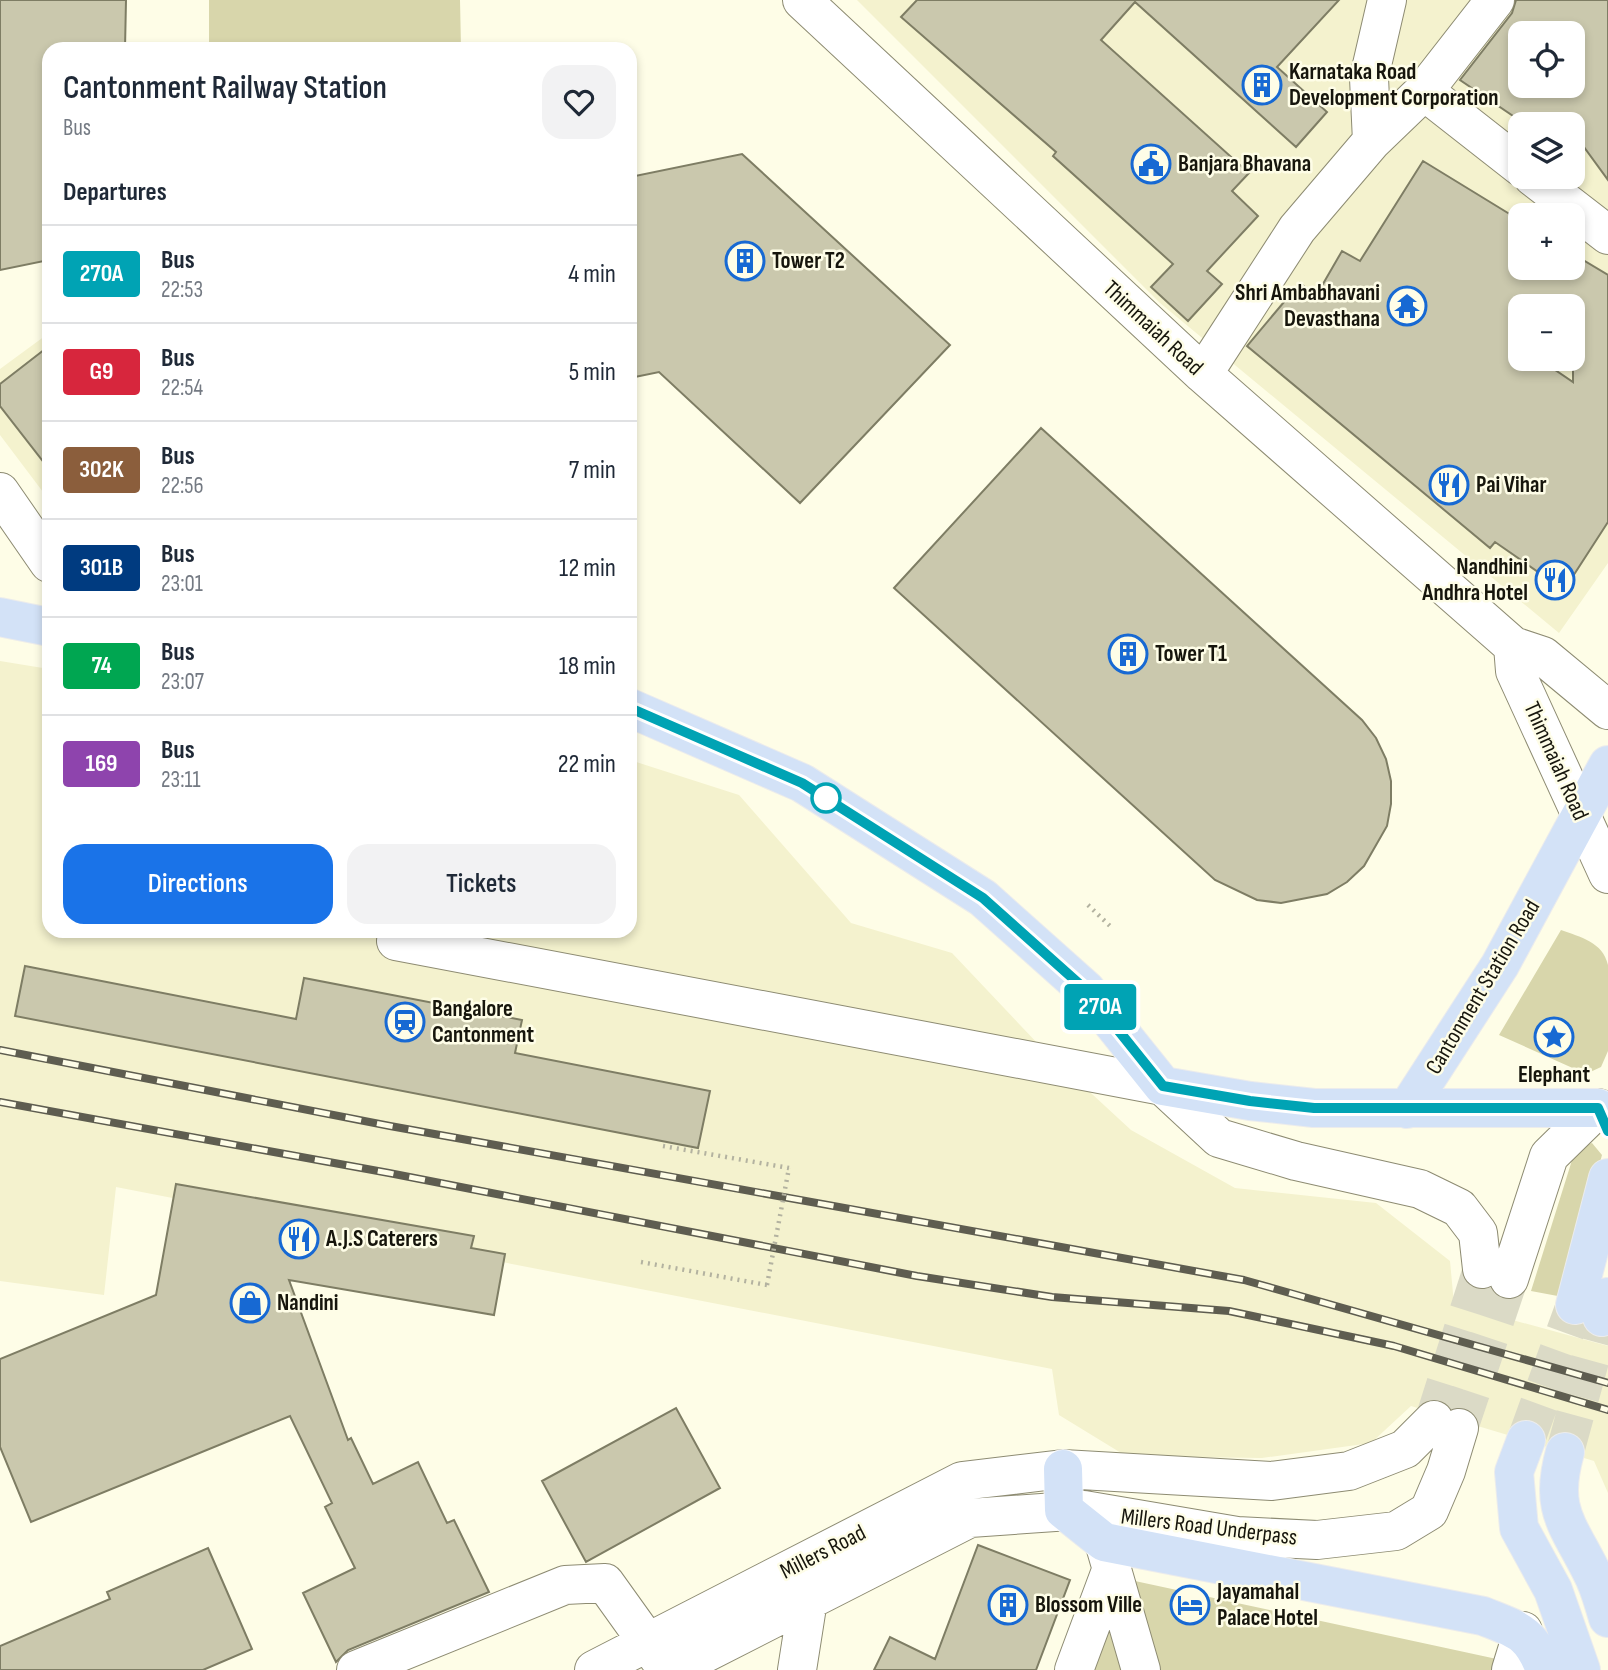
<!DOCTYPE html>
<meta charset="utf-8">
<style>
:root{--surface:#fff;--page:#f2f2f3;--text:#1f2937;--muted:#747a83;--line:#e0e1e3;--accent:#1a73e8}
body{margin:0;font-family:"Sofia Sans Condensed",sans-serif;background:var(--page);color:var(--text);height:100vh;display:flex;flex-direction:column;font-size:26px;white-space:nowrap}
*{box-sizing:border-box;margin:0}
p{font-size:23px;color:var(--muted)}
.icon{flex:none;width:38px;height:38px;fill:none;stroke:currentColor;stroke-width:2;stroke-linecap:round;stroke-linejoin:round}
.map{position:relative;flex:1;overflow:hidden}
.details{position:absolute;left:42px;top:42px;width:595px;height:896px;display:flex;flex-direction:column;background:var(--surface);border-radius:21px;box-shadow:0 4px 10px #0003}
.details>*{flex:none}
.badge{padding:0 14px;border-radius:5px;font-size:24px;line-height:46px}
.fabs{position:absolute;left:1508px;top:21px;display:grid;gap:14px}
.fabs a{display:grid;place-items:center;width:77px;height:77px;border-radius:14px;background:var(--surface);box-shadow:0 4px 10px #0003;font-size:35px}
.map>.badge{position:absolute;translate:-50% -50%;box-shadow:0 0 0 4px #fff}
h2{padding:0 21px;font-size:26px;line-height:63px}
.round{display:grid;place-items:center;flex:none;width:74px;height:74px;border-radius:21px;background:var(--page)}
.summary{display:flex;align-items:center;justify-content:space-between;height:119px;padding:0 21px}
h1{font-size:33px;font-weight:600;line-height:52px}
.primary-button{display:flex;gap:14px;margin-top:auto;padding:14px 21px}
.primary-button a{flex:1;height:80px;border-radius:21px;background:var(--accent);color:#fff;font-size:28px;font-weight:600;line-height:80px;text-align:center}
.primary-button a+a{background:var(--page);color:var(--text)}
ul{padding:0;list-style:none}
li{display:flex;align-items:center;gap:21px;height:98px;padding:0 21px;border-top:2px solid var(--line)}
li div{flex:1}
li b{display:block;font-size:26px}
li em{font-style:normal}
li .badge{min-width:77px;font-weight:700;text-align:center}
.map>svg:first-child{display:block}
</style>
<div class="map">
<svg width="1608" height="1670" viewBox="0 0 1608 1670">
<rect width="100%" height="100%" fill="#fefde7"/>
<path fill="#f4f2ce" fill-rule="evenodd" d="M857 0H1608V563L1559 633 1160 303ZM1521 33H1573V86H1521ZM1521 124H1573V177H1521ZM1521 215H1573V268H1521ZM1521 306H1573V359H1521Z
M49 333V488L43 492 0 435V369Z
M0 661 49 669V931H630V760L739 795 851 923 952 953 1040 1046 1131 1130 1235 1188 1376 1203 1450 1261 1454 1304 1608 1346V1493L1594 1461 1411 1406 1371 1443 1262 1458 1126 1456 1059 1415 1052 1369 116 1187 104 1295 0 1281Z"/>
<path fill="#d8d6ab" d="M209 0H460L461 49H209Z
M1561 930C1580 937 1603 942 1608 965V1051L1601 1067 1586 1074 1499 1035Z
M1592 1143 1602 1155 1563 1297 1531 1291 1573 1157 1577 1148Z
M1121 1578 1506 1661 1503 1670H1147Z
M1113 1593 1132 1670H1084Z"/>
<path fill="#cac8ad" stroke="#7e7d64" stroke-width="2" fill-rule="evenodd" d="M0 0H126L125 49H49V260L0 270Z
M917 0H1339L1277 67 1327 112 1296 147 1135 2 1101 40 1249 173 1232 191 1258 216 1207 271 1222 284 1188 321 1151 287 1173 264 1053 156 1056 152 901 17Z
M1516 0H1608V180L1573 132V124H1525L1460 80 1512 13ZM1521 33H1573V86H1521Z
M742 154 950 345 800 503 659 372 630 378V177Z
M1423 161 1521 221V268H1573V254L1608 275V522L1564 590 1495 542 1490 548 1247 346 1300 283 1316 296 1342 251 1360 261ZM1521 306H1573V382L1539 359H1521Z
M49 346V469L0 406V384Z
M1041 428 1362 720 1376 738 1386 759 1391 781V804L1387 826 1364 866 1347 882 1327 894 1281 903 1257 900 1215 880 894 588Z
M25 966 296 1019 304 978 522 1020 515 1053 710 1091 698 1148 15 1016Z
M176 1184 474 1236 471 1248 505 1254 494 1315 289 1280 348 1440 351 1438 373 1484 418 1462 447 1523 454 1520 489 1592 348 1650 336 1662 303 1593 355 1568 325 1507 332 1503 290 1416 31 1522 0 1447V1359L156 1295Z
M676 1408 720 1488 586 1562 542 1481Z
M978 1545 1070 1580 1036 1670H874L890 1637 935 1659Z
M208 1548 252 1649 203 1670H0V1646L110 1599 107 1592Z"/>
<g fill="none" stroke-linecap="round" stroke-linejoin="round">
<path stroke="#dbdac6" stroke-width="38" stroke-dasharray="38 19" stroke-linecap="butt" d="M1434 1420 1482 1269
M1459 1428 1509 1279"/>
<path stroke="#dbdac6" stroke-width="38" stroke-dasharray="38 19" stroke-linecap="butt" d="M1526 1440 1575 1305
M1565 1452 1602 1317"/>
<defs>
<path id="minor" d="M802 0 1203 374 1513 646 1543 656 1608 710
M1424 91 1521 167
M1372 141 1369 78 1387 0
M1533 177 1608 235
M1203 374 1297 229 1372 141 1424 91 1495 0
M0 492 49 563
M1513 646 1515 671 1608 874
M396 941 1163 1086 1219 1138 1296 1161 1420 1189 1459 1208 1478 1233 1482 1269
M1509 1279 1549 1156 1598 1108
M1104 1542 1141 1670
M356 1670 565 1585 605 1583 663 1664
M594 1670 962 1481 1063 1469 1272 1481 1349 1471 1405 1449 1434 1420
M672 1670 970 1518 1084 1510 1237 1536 1317 1540 1396 1531 1429 1511 1446 1471 1459 1428
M797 1670 808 1600
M1074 1670 1112 1568
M1511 1670 1523 1631"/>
<path id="major" d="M0 617 49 627
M630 708 802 783 983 898 1086 990 1163 1086 1250 1101 1314 1108H1598
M1407 1109 1500 965 1608 765
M1575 1305 1608 1178
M1602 1317 1608 1297
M1526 1440 1514 1472 1519 1528 1553 1590 1581 1670
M1565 1452C1549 1509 1567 1523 1591 1571 1599 1585 1603 1602 1608 1618
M1063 1469 1064 1510 1104 1542 1483 1616C1518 1630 1531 1632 1545 1670"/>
</defs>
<use href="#minor" stroke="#8d8b72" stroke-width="40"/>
<use href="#major" stroke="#ececec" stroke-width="40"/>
<path stroke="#b3b2a0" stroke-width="4.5" stroke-dasharray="2 5" stroke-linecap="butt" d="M1088 905 1110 926
M663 1146 789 1168
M641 1262 767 1285"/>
<use href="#minor" stroke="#fff" stroke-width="38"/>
<use href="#major" stroke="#d3e2f7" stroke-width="38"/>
<defs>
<path id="rail" d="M0 1050 390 1126 1244 1280 1608 1383
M0 1102 389 1173 917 1276 1052 1297 1229 1311 1394 1346 1608 1410"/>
</defs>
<use href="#rail" stroke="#5e5d50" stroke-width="8"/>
<use href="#rail" stroke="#fefde7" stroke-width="5" stroke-dasharray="16" stroke-linecap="butt"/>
<path stroke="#b3b2a0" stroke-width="4.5" stroke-dasharray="2 5" stroke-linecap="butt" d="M767 1285 789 1168"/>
</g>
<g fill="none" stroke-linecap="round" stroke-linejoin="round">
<defs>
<path id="line" d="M630 708 802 783 983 898 1086 990 1163 1086 1250 1101 1314 1108H1598L1608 1131"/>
</defs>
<use href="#line" stroke="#fff" stroke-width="16"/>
<use href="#line" stroke="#00a3b4" stroke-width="10"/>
</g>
<defs>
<symbol id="building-ring" viewBox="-11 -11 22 22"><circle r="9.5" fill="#fefde7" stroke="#1769d3" stroke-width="1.5"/><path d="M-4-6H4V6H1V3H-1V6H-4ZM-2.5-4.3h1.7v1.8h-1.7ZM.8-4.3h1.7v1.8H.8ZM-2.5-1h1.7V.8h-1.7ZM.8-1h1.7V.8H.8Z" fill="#1769d3"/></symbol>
<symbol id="civic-ring" viewBox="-11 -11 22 22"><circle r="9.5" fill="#fefde7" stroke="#1769d3" stroke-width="1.5"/><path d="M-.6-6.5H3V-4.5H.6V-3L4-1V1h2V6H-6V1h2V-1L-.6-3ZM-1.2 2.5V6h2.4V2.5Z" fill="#1769d3"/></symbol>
<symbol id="temple-ring" viewBox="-11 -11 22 22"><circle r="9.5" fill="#fefde7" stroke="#1769d3" stroke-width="1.5"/><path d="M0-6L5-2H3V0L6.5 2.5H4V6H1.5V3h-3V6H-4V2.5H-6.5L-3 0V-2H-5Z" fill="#1769d3"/></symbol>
<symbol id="restaurant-ring" viewBox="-11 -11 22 22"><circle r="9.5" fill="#fefde7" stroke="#1769d3" stroke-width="1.5"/><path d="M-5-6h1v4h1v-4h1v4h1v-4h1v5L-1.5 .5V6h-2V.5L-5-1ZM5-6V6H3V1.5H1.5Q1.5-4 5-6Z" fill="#1769d3"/></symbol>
<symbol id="station-ring" viewBox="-11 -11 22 22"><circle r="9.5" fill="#fefde7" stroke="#1769d3" stroke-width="1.5"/><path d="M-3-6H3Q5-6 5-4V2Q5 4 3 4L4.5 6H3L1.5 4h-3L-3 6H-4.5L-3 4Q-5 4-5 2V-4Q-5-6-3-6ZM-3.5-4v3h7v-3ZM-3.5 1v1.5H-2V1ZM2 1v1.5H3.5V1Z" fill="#1769d3"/></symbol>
<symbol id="sight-ring" viewBox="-11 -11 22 22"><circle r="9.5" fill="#fefde7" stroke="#1769d3" stroke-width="1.5"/><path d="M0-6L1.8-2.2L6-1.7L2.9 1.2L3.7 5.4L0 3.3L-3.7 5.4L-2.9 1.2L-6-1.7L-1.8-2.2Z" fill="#1769d3"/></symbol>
<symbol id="shop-ring" viewBox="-11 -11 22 22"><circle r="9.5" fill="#fefde7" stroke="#1769d3" stroke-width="1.5"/><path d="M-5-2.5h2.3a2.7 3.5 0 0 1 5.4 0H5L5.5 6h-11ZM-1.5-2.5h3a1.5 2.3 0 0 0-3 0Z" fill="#1769d3"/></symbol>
<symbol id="hotel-ring" viewBox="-11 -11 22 22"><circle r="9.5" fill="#fefde7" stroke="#1769d3" stroke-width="1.5"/><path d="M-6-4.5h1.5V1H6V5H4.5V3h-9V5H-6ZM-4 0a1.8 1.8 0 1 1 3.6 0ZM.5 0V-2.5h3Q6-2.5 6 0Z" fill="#1769d3"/></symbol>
</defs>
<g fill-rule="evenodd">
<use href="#building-ring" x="1240" y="63" width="44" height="44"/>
<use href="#civic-ring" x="1129" y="142" width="44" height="44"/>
<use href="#building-ring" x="723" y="239" width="44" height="44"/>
<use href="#temple-ring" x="1385" y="284" width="44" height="44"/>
<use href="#restaurant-ring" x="1427" y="463" width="44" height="44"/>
<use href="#restaurant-ring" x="1533" y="558" width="44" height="44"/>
<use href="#building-ring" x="1106" y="632" width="44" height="44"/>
<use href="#station-ring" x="383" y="1000" width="44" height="44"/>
<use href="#sight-ring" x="1532" y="1015" width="44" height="44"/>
<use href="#restaurant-ring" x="277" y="1217" width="44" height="44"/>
<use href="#shop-ring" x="228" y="1281" width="44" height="44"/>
<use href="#building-ring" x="986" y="1583" width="44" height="44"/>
<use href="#hotel-ring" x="1168" y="1583" width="44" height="44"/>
</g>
<circle fill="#fff" stroke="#00a3b4" stroke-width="3.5" cx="826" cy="798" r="14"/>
<g text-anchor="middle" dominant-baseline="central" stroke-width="5" stroke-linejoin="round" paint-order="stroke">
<g font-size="23" font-weight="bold" fill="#16150c" stroke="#fefde7" text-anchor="start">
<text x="1289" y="72">Karnataka Road<tspan x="1289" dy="26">Development Corporation</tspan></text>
<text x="1178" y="164">Banjara Bhavana</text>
<text x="772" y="261">Tower T2</text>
<text x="1380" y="293" text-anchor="end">Shri Ambabhavani<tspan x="1380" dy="26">Devasthana</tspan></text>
<text x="1476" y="485">Pai Vihar</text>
<text x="1528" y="567" text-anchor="end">Nandhini<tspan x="1528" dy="26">Andhra Hotel</tspan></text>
<text x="1155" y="654">Tower T1</text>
<text x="432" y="1009">Bangalore<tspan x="432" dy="26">Cantonment</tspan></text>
<text x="1554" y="1075" text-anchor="middle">Elephant</text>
<text x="326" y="1239">A.J.S Caterers</text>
<text x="277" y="1303">Nandini</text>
<text x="1217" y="1592">Jayamahal<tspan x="1217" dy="26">Palace Hotel</tspan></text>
<text x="1035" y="1605">Blossom Ville</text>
</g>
<g font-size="23" fill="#16150c" stroke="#fefde7">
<text transform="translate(1153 328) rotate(43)">Thimmaiah Road</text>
<text transform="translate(1556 761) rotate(66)">Thimmaiah Road</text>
<text transform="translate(1483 987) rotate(-59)">Cantonment Station Road</text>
<text transform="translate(1209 1527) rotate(7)">Millers Road Underpass</text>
<text transform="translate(823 1552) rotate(-27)">Millers Road</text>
</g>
</g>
</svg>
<div class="fabs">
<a><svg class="icon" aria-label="locate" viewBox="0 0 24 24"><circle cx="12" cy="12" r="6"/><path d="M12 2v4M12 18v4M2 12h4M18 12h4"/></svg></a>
<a><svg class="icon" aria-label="layers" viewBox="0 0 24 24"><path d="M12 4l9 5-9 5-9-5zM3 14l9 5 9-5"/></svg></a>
<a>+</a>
<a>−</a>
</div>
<b class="badge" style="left:1100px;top:1007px;background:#00a3b4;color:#fff">270A</b>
<section class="details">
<div class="summary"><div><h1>Cantonment Railway Station</h1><p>Bus</p></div><a class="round"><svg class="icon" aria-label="heart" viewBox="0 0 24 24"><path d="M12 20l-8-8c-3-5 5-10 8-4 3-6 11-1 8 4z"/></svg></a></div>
<h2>Departures</h2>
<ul>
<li><span class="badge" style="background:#00a3b4;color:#fff">270A</span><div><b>Bus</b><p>22:53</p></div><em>4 min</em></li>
<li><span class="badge" style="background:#d7263d;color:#fff">G9</span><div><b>Bus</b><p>22:54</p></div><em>5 min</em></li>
<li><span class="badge" style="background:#8b5e3c;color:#fff">302K</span><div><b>Bus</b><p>22:56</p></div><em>7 min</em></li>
<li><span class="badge" style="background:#003b80;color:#fff">301B</span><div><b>Bus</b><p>23:01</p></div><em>12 min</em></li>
<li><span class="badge" style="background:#00a651;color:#fff">74</span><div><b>Bus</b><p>23:07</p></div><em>18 min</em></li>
<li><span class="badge" style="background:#8e44ad;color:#fff">169</span><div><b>Bus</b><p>23:11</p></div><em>22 min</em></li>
</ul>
<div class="primary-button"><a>Directions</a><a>Tickets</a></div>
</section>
</div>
